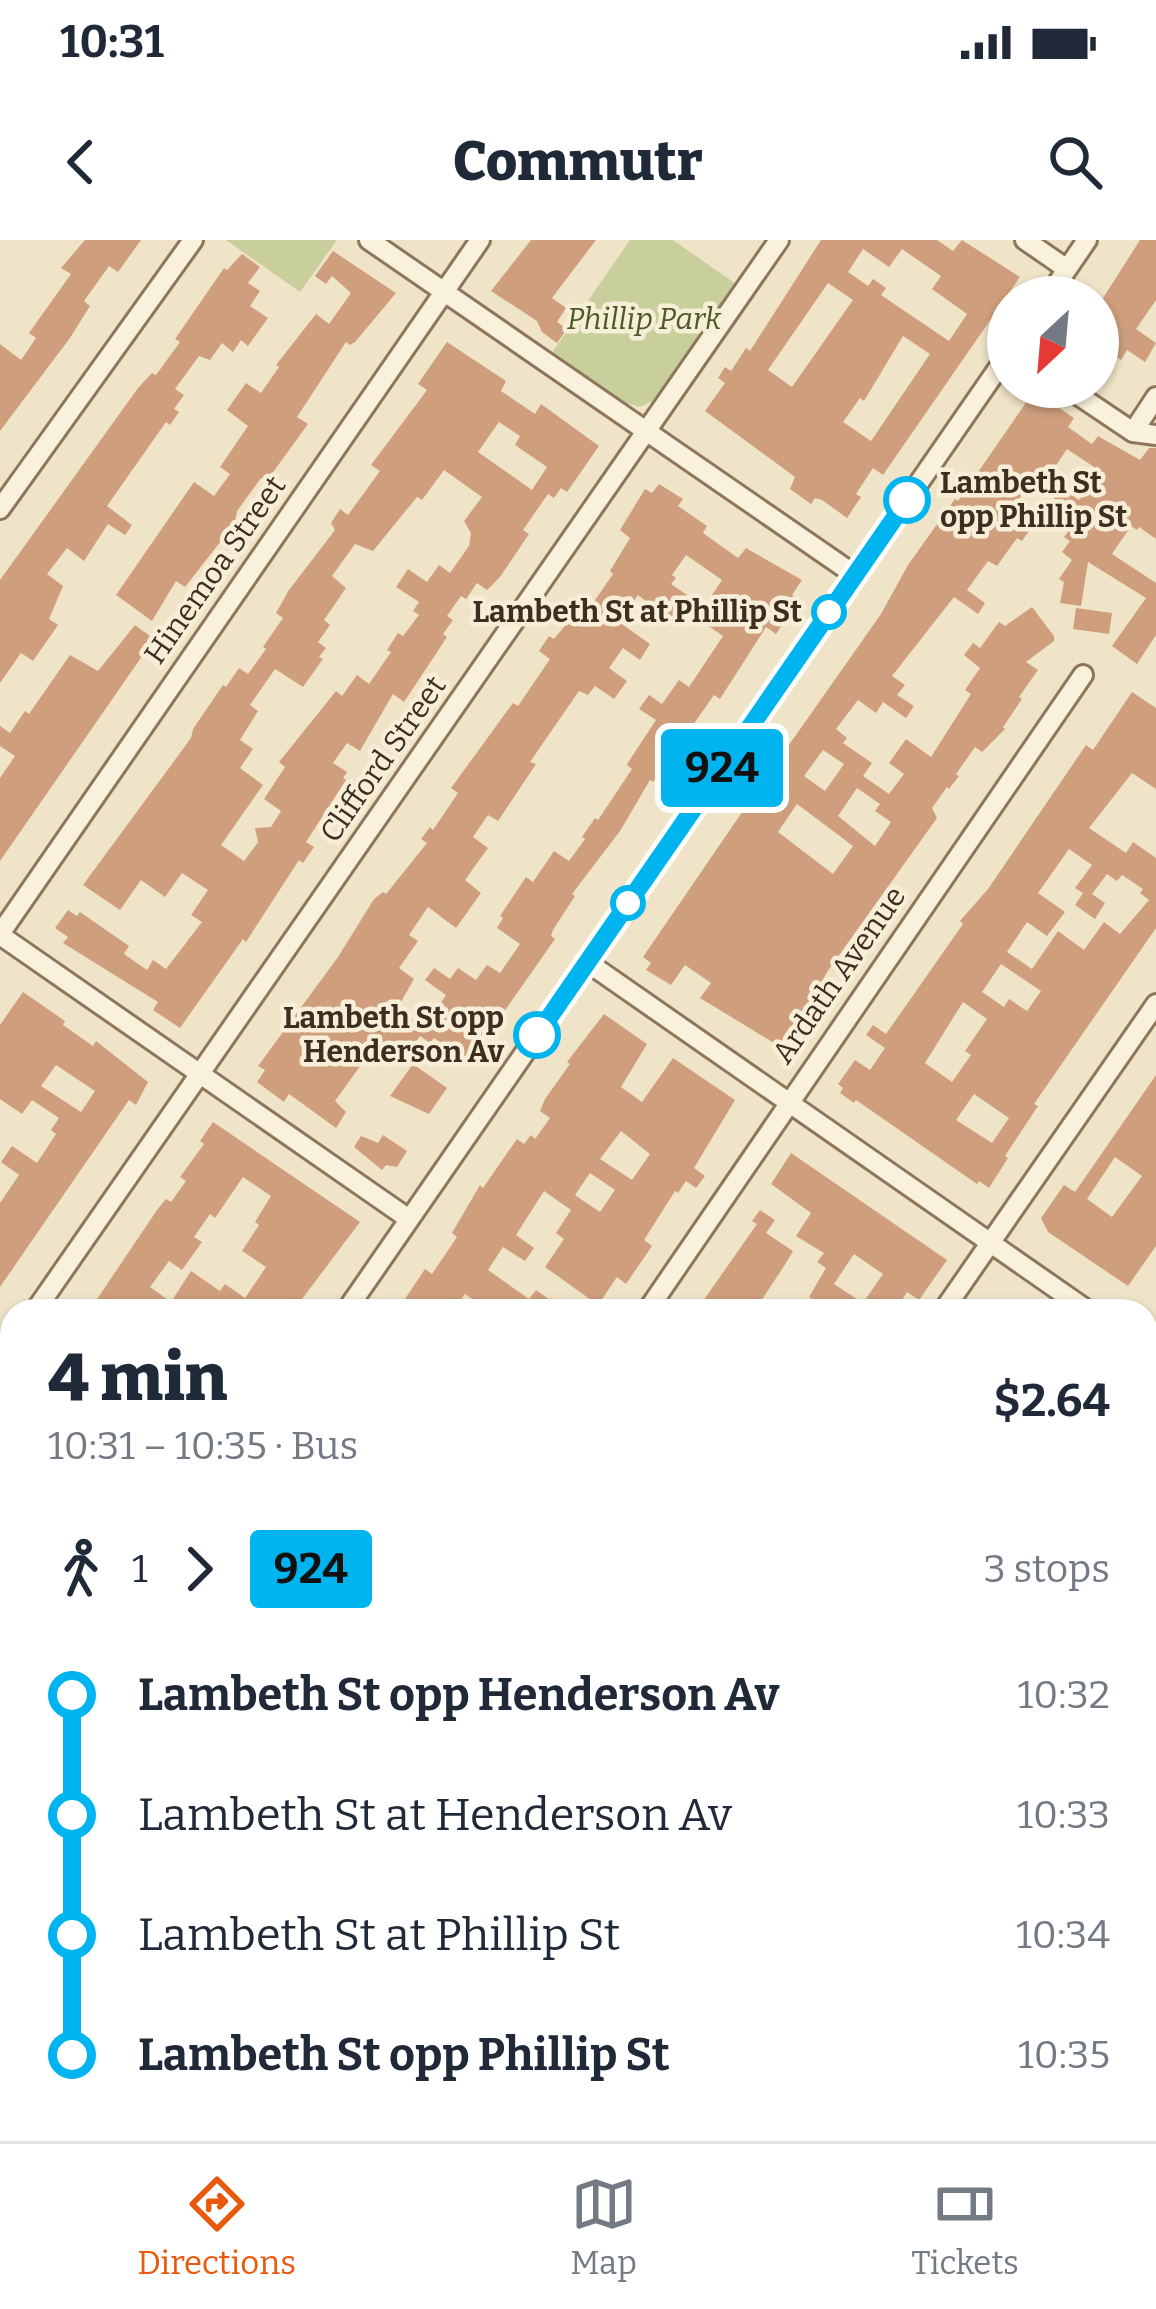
<!DOCTYPE html>
<meta charset="utf-8">
<style>
:root{--surface:#fff;--page:#f6f6f7;--text:#1f2937;--muted:#747a83;--line:#e0e1e3;--accent:#ea580c}
body{margin:0;font-family:Bitter,serif;background:var(--page);color:var(--text);height:100vh;display:flex;flex-direction:column;font-size:45px;white-space:nowrap}
*{box-sizing:border-box;margin:0}
p{font-size:39px;color:var(--muted)}
.icon{flex:none;width:66px;height:66px;fill:none;stroke:currentColor;stroke-width:2;stroke-linecap:round;stroke-linejoin:round}
.map{position:relative;flex:1;overflow:hidden}
.drawer{position:absolute;left:0px;top:1059px;width:1158px;height:843px;display:flex;flex-direction:column;background:var(--surface);border-radius:36px 36px 0 0;box-shadow:0 3px 9px #0004}
.drawer>*{flex:none}
.badge{padding:0 24px;border-radius:9px;font-size:42px;line-height:78px}
.needle{width:78px;rotate:206deg}
.controls{position:absolute;left:987px;top:36px;display:grid;gap:24px}
.controls a{display:grid;place-items:center;width:132px;height:132px;border-radius:50%;background:var(--surface);box-shadow:0 3px 9px #0004;font-size:60px}
.map>.badge{position:absolute;translate:-50% -50%;box-shadow:0 0 0 6px #fff}
.legs{display:flex;align-items:center;gap:18px;height:132px;padding:0 48px;font-size:39px}
.legs p{margin-inline-start:auto}
.overview{display:flex;align-items:center;justify-content:space-between;height:204px;padding:0 48px}
h1{font-size:66px;font-weight:800;line-height:90px}
ul{padding:0 48px;list-style:none}
li{display:flex;align-items:center;gap:42px;height:120px;font-size:45px}
li i{display:grid;place-items:center;width:18px;height:100%;margin:0 15px;background:currentColor}
li i::after{content:'';width:30px;height:30px;margin:-15px;border:9px solid;border-radius:50%;background:var(--surface)}
li p{margin-inline-start:auto}
li:first-child i{background:linear-gradient(#0000 50%,currentColor 0)}
li:last-child i{background:linear-gradient(currentColor 50%,#0000 0)}
.status{display:flex;justify-content:space-between;align-items:center;height:84px;padding:0 60px;background:var(--surface);direction:ltr}
.status svg{height:33px;fill:currentColor}
header{display:flex;justify-content:space-between;align-items:center;height:156px;padding:0 48px;background:var(--surface);font-size:54px;font-weight:800}
.tabs{display:flex;justify-content:space-around;align-items:center;height:168px;border-top:3px solid var(--line);background:var(--surface);font-size:33px;color:var(--muted)}
.tabs a{display:grid;justify-items:center;gap:6px}
.tabs .selected{color:var(--accent)}
.map>svg:first-child{display:block}
</style>
<div class="status"><b>10:31</b><svg viewBox="0 0 49 12"><path d="M0 12V9h3v3zM5 12V6h3v6zM10 12V3h3v9zM15 12V0h3v12zM26 1h20v11H26zM47 4h2v5h-2z"/></svg></div>
<header><svg class="icon" aria-label="back" viewBox="0 0 24 24"><path d="M15 5l-7 7 7 7"/></svg>Commutr<svg class="icon" aria-label="search" viewBox="0 0 24 24"><circle cx="10" cy="10" r="6"/><path d="M15 15l6 6"/></svg></header>
<div class="map">
<svg width="1156" height="1901" viewBox="0 0 1156 1901">
<rect width="100%" height="100%" fill="#f0e4c8"/>
<path fill="#c9cf9b" d="M226 0H337L300 52Z
M630 0H673L736 44 658 158 640 167 619 161 551 114Z"/>
<path fill="#cf9f7d" fill-rule="evenodd" d="M85 0H141L118 32 109 26 84 61 90 66 70 98 0 191V104L21 120 36 98 29 93 71 34 61 28Z
M531 0H596L552 58 566 68 557 82 567 89 557 103 542 92 537 81 491 51Z
M821 0H937L953 11 962 0 1020 37 883 235 873 228 856 254 861 257 847 278 822 260 815 258 811 264 790 249 795 237 705 171 725 143 718 138 725 127 731 131 746 108 750 111ZM863 9 889 27 902 9 941 36 932 49 967 74 949 101 881 55 886 48 873 39 868 46 848 32ZM828 43 853 60 792 147 768 130ZM903 96 930 114 871 201 843 182 860 158 864 161Z
M1140 0H1156V60L1136 89 1156 103 1145 122 1127 110 1121 120 1098 105V66Z
M333 11 396 53 355 102 350 105 346 102 297 177 308 184 266 242 261 238 237 271 234 288 224 302 221 301 185 347 176 341 152 381 116 355 194 242 214 256 230 234 220 227 248 186 227 170 246 143 261 153 279 127 276 125 316 74 329 84 351 53 332 36 326 44 315 36Z
M242 14 260 27 248 43 260 51 250 66 268 78 248 106 241 100 233 112 222 103 210 120 199 116 175 149 184 155 174 169 179 172 170 185 166 182 107 266 132 285 125 295 108 284 84 321 67 308 47 334 63 346 49 379 58 385 33 421 21 413 0 443V340L138 148 152 133 156 135 180 102 175 99 224 28 227 30Z
M447 102 506 141 501 151 535 174 541 164 599 206 567 252 561 248 554 258 548 254 523 290 529 294 500 337 487 350 477 343 466 359 461 356 447 376 453 380 443 394 447 397 404 462 393 454 360 511 347 503 333 523 347 532 343 538 346 540 306 602 314 607 303 623 299 620 246 702 243 699 180 788 153 770 158 762 63 703 68 697 55 688 68 670 77 676 80 672 129 706 124 714 147 730 153 720 166 729 202 682 191 675 208 650 182 633 165 657 141 640 120 670 83 645 191 498 193 489 223 445 226 447 239 428 248 434 266 409 263 407 283 378 276 373 289 350 335 290 331 283 340 269 348 275 380 231 371 225 427 150 418 144ZM499 182 520 196 515 205 547 227 532 250 478 212ZM444 230 482 257 464 281 471 293 469 306 450 333 439 325 427 342 408 329 396 347 419 362 413 371 419 375 403 396 398 393 387 410 391 412 369 444 357 435 342 456 336 451 279 522 285 527 264 559 281 571 271 587 255 588 258 602 244 621 221 605 263 545 240 528 253 509 240 500 258 471 250 465 275 429 303 447 323 419 319 417 326 408 318 402 330 385 324 380 346 348 332 336 355 304 373 311 417 257 422 260Z
M1034 151 1074 178 1068 187 1092 204 1098 196 1140 220 1149 208H1156V299L1139 287 1137 290 1131 286 1112 314 1156 343V395L1137 424 1112 406 1146 358 1088 322 1081 366 1060 363 1064 342 1059 339 1072 320 1062 312 1070 301 1064 297 1068 292 1043 275 1061 248 1079 260 1100 231 1067 209 1049 236 1039 230 1019 259 1041 274 1022 301 1017 298 997 326 988 321 967 350 985 363 978 374 954 357 892 436 905 445 897 455 914 466 906 478 883 462 876 473 858 460 836 489 847 498 843 503 872 523 863 536 889 554 904 534 889 523 906 499 931 517 971 454 965 450 980 428 964 415 973 403 980 408 999 382 1005 386 1032 367 1054 396V401L1026 422 1038 430 1019 457 1022 459 1003 487 1005 489 982 512 975 507 956 534 959 536 949 549 947 547 932 568 937 578 827 732 818 749 826 754 797 796 788 793 779 806 700 758 711 743 685 725 671 745 646 730 651 723 643 717 751 559 758 548 764 551 789 516 784 512 881 374 908 325 955 259 958 261ZM823 510 844 524 825 551 804 536ZM857 548 880 564 875 571 891 582 875 606 838 576ZM797 564 853 606 833 634 778 592Z
M659 244 683 259 678 266 707 286 703 293 738 318 746 308 802 340 792 355 798 359 789 375 776 394 766 387 720 459 714 455 653 542 650 540 620 591 572 654 575 656 553 690 551 696 555 699 468 823 434 798 430 803 420 796 405 818 379 800 335 861 346 872 336 888 289 854 284 862 257 842 265 830 258 826 338 717 374 659 383 652 386 654 427 603 421 599 430 587 433 590 458 553 451 548 513 463 518 466 550 419 539 411 549 396 554 399 577 371 584 376 613 334 610 331 630 298 620 290 645 249 652 253ZM686 315 722 340 712 355 722 363 707 385 723 396 689 447 679 440 662 464 649 455 639 469 656 480 629 521 627 525 632 529 598 580 595 578 582 597 585 599 569 621 554 611 533 642 526 637 500 676 503 678 497 688 520 704 500 733 487 725 476 740 458 728 450 739 434 728 425 740 446 755 424 787 397 769 414 739 399 728 418 701 409 695 428 667 456 688 481 653 465 640 488 608 473 597 488 575 498 581 536 524 530 522 579 451 588 455 595 446 614 459 627 441 609 428 623 408 640 420 650 404 619 382 638 355 658 370 654 375 666 384 687 355 671 344 676 338 672 335Z
M1076 368 1112 373 1109 394 1073 389Z
M135 385 154 399 0 621V538L15 516 0 506V486L10 493 25 471 29 474 70 415 98 431Z
M1132 452 1156 468V549L1132 533 1089 588 1126 613 1133 602 1156 618V688L1034 864 1038 866 1005 916 1008 918 989 948 979 941 977 944 856 860 854 863 840 853 843 848 838 844 855 820 870 830 885 808 866 795 873 785 886 794 963 684 960 681 988 649 1086 505 1093 510ZM1069 609 1092 625 1075 648 1083 653 1075 665 1095 679 1105 663 1092 654 1107 634 1117 641 1122 635 1143 649 1140 653 1149 660 1120 694 1104 682 1084 710 1058 691 1032 729 1007 712 1027 682 1047 696 1065 672 1038 653ZM1001 724 1041 751 1027 771 1009 759 1004 767 982 752ZM963 762 987 779 965 811 971 815 952 842 925 823ZM974 854 1009 878 992 903 956 880Z
M23 752 65 781 63 785 93 806 96 801 148 842 136 865 129 860 0 1047V963L19 935 1 922 12 906 37 923 56 894 51 890 59 878 32 860 22 874 0 859V785ZM56 825 95 851 81 872 41 846Z
M604 774 647 804 621 847 642 862 673 818 735 860 694 928 705 936 696 948 686 941 678 953 675 951 644 1000 652 1006 626 1044 617 1037 598 1065 545 1027 564 999 556 993 571 970 544 951 516 995 534 1008 525 1021 503 1007 488 1030 529 1059 536 1050 566 1071H490L465 1054 453 1071H397L425 1029 432 1034 457 997 452 993 480 945 483 948 517 899 524 904 531 895 535 899 550 878 540 871 545 859 570 824 567 822ZM621 891 650 914 632 940 600 919ZM590 933 615 950 600 972 575 955Z
M413 824 447 848 429 874 390 856Z
M1156 835V1006L1128 1046 1048 992 1041 978 1064 945 1075 952ZM1115 917 1142 936 1112 977 1087 959Z
M213 882 360 982 293 1071H89L157 970 166 959 171 962 186 941 180 937 204 904 200 901ZM243 937 271 956 255 982 259 985 242 1011 266 1027 245 1058 225 1044 220 1051 191 1031 171 1062 150 1047 169 1021 182 1030 202 1002 194 997 210 974 215 978Z
M383 895 407 911 397 927 386 925 382 930 354 907 361 896 378 903Z
M791 913 947 1020 919 1060 907 1052 895 1071H829L809 1057 826 1028 817 1022 824 1013 796 996 811 973 771 944ZM854 1014 883 1034 863 1063 834 1044Z
M760 970 775 980 766 993 793 1011 786 1023 761 1061 757 1059 749 1071H696L757 984 752 981Z"/>
<g fill="none" stroke-linecap="round" stroke-linejoin="round">
<defs>
<path id="minor" d="M369 0 855 335
M1025 0 1067 29
M1048 57 1087 0
M1066 147 1133 192 1156 195
M1133 192 1156 157
M0 269 193 0
M0 694 480 0
M0 695 409 979
M587 722 1084 1068
M35 1071 779 0
M346 1071 1008 114
M647 1071 1083 435
M943 1071 1156 764
M0 1123 12 1105
M0 1194 12 1203
M1146 1254 1156 1261
M0 1571 12 1554
M1146 1572 1156 1579
M1146 1888 1156 1895
M131 1901 138 1890
M597 1901 604 1890"/>
</defs>
<use href="#minor" stroke="#8d765c" stroke-width="24"/>
<use href="#minor" stroke="#faf1dc" stroke-width="18"/>
</g>
<g fill="none" stroke-linecap="round" stroke-linejoin="round">
<defs>
<path id="line-1" d="M537 795 907 260"/>
</defs>
<use href="#line-1" stroke="#fff" stroke-width="27"/>
<use href="#line-1" stroke="#00b5ef" stroke-width="18"/>
</g>
<g fill="#fff" stroke="#00b5ef" stroke-width="6">
<circle cx="907" cy="260" r="21"/>
<circle cx="829" cy="372" r="15"/>
<circle cx="628" cy="663" r="15"/>
<circle cx="537" cy="795" r="21"/>
</g>
<g text-anchor="middle" dominant-baseline="central" stroke-width="9" stroke-linejoin="round" paint-order="stroke">
<g font-size="30" font-style="italic" fill="#4d5a26" stroke="#f7eed8">
<text x="644" y="79">Phillip Park</text>
</g>
<g font-size="30" font-weight="bold" fill="#3d2e20" stroke="#f7eed8" text-anchor="end">
<text x="940" y="243" text-anchor="start">Lambeth St<tspan x="940" dy="34">opp Phillip St</tspan></text>
<text x="802" y="372">Lambeth St at Phillip St</text>
<text x="504" y="778">Lambeth St opp<tspan x="504" dy="34">Henderson Av</tspan></text>
</g>
<g font-size="30" fill="#3d2e20" stroke="#f7eed8">
<text transform="translate(215 330) rotate(-55)">Hinemoa Street</text>
<text transform="translate(383 519) rotate(-55)">Clifford Street</text>
<text transform="translate(839 735) rotate(-55)">Ardath Avenue</text>
</g>
</g>
</svg>
<div class="controls">
<a><svg class="needle" viewBox="-14 -14 28 28"><path d="M0-13l5 13h-10z" fill="#e53935"/><path d="M0 13l5-13h-10z" fill="#747a83"/></svg></a>
</div>
<b class="badge" style="left:722px;top:528px;background:#00b5ef;color:#111">924</b>
<section class="drawer">
<div class="overview"><div><h1>4 min</h1><p>10:31 – 10:35 · Bus</p></div><b>$2.64</b></div>
<div class="legs"><svg class="icon" aria-label="walk" viewBox="0 0 24 24"><circle cx="13" cy="4" r="2"/><path d="M13 8l-2 6 4 7M11 14l-3 7M7 12l3-4h3l4 4"/></svg>1<svg class="icon" aria-label="forward" viewBox="0 0 24 24"><path d="M9 5l7 7-7 7"/></svg><b class="badge" style="background:#00b5ef;color:#111">924</b><p>3 stops</p></div>
<ul>
<li><i style="color:#00b5ef"></i><b>Lambeth St opp Henderson Av</b><p>10:32</p></li>
<li><i style="color:#00b5ef"></i><span>Lambeth St at Henderson Av</span><p>10:33</p></li>
<li><i style="color:#00b5ef"></i><span>Lambeth St at Phillip St</span><p>10:34</p></li>
<li><i style="color:#00b5ef"></i><b>Lambeth St opp Phillip St</b><p>10:35</p></li>
</ul>
</section>
</div>
<nav class="tabs">
<a class="selected"><svg class="icon" aria-label="directions" viewBox="0 0 24 24"><path d="M12 3l9 9-9 9-9-9zM9 14v-3h6M13 9l2 2-2 2"/></svg>Directions</a>
<a><svg class="icon" aria-label="map" viewBox="0 0 24 24"><path d="M3 6l6-2 6 2 6-2v14l-6 2-6-2-6 2zM9 4v14M15 6v14"/></svg>Map</a>
<a><svg class="icon" aria-label="tickets" viewBox="0 0 24 24"><path d="M3 7h18v10H3zM15 7v10"/></svg>Tickets</a>
</nav>
